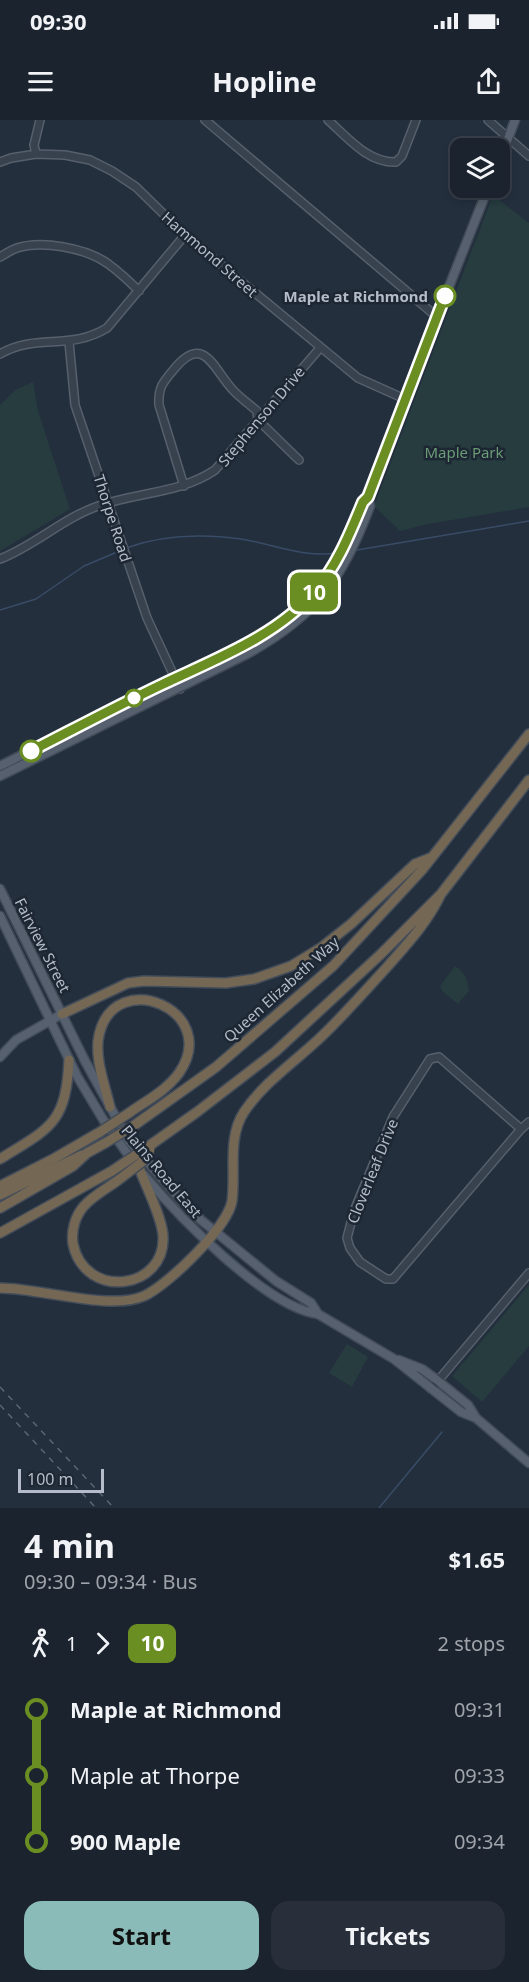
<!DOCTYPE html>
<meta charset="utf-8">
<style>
:root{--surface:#1b232e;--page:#282f3a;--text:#f1f3f6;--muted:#a0a4aa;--line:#39404a;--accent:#8bbbb9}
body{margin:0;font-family:"Noto Sans",sans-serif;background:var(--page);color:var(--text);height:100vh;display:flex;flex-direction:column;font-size:22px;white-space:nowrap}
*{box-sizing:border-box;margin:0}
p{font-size:20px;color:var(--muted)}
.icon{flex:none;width:33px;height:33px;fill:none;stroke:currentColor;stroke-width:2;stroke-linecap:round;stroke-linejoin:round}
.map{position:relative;height:1388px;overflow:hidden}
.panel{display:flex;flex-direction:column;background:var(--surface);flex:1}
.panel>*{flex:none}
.badge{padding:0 12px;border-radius:9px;font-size:21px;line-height:39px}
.tools{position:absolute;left:450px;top:18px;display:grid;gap:12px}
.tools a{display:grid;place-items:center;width:60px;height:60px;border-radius:12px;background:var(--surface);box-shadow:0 3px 9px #0003,0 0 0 2px var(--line);font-size:30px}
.scale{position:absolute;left:18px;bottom:15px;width:86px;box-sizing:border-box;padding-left:6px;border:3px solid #b4bcc9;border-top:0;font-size:16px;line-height:21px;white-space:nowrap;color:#b4bcc9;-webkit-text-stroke:4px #1d2633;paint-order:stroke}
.map>.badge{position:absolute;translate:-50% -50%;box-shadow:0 0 0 3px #fff}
.legs{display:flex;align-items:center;gap:9px;height:66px;padding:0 24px;font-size:20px}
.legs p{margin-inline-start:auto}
.summary{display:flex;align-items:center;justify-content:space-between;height:102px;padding:0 24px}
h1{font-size:33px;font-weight:700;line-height:45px}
.cta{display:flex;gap:12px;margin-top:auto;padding:12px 24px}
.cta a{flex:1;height:69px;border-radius:18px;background:var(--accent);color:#111;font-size:24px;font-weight:700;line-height:69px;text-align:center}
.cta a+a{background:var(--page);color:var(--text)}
ul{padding:0 24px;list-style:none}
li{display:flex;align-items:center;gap:21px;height:66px;font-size:22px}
li i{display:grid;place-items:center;width:9px;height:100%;margin:0 8px;background:currentColor}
li i::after{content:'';width:15px;height:15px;margin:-8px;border:4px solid;border-radius:50%;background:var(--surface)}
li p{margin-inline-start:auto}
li:first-child i{background:linear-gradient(#0000 50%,currentColor 0)}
li:last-child i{background:linear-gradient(currentColor 50%,#0000 0)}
.status{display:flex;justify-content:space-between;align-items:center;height:42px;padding:0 30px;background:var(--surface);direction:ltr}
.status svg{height:16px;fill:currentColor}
header{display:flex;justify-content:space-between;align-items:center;height:78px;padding:0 24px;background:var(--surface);font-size:27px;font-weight:700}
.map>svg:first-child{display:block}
</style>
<div class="status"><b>09:30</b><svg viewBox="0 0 49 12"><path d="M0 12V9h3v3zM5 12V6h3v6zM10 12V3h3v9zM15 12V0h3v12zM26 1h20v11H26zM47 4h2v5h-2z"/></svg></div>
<header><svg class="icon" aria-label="menu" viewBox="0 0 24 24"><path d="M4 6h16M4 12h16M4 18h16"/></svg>Hopline<svg class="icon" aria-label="share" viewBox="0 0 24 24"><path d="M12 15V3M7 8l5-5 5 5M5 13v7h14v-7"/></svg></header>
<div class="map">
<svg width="529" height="1388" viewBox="0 0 529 1388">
<rect width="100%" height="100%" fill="#242f3e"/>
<path fill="#263c3f" d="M493 75 529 103V387L428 404 400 411 374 386Z
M33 262 38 291 70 389 0 431V285L15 270Z
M455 846C465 853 468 859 469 871L458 884 442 871 440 866Z
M529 1165V1226L482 1282 452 1256Z
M347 1224 368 1237 352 1267 329 1253Z"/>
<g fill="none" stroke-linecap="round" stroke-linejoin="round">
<path stroke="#394c67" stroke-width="1.5" d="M126 428C162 415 204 414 241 419 274 424 303 438 337 433
M357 430 529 401
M0 490 36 479 84 446 122 430
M379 1388 442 1312"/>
<defs>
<path id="minor" d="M205 0 437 197
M328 0C348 18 368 43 396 42L402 36 416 0
M488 0 529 36
M36 34 34 25 40 0
M0 42 11 38 36 34 65 35 90 40 112 51 136 67 185 115 358 258 405 279
M0 137C5 134 11 130 17 128 42 120 85 128 107 143 118 151 129 161 139 171
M69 222 75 285 147 498 180 569
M0 234C37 213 69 231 107 208L185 115
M184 366 159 285C158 267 163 262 175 248 204 214 213 248 232 269 239 277 249 284 257 291L258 300 299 340
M0 439C36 425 64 397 101 385 140 372 181 373 215 350L320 228
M521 1009 439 937 430 939 393 997 354 1091 347 1118 350 1128 360 1142 386 1159H393L521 1009 529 1002
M431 1269 529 1153"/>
<path id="major" d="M500 40 515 0
M0 646C53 620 105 592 159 566 209 542 262 522 304 483 333 456 348 417 363 382L368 377 437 197 488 68
M0 656 247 534C316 496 343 459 370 386L368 377
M0 769 85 941 129 1021 182 1081 201 1100 276 1161 311 1183 318 1194
M0 796 77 956 104 1001 134 1043
M0 937 16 920 62 894
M144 1055C178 1096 266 1187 318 1194L394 1239 461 1292 476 1298
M399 1240 422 1249 437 1260 468 1285 476 1298 529 1343"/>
<path id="highway" d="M62 894 128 863 144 861 226 863 254 859 291 846 322 827 351 804 415 744 430 738
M110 987C105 965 94 938 99 915 115 845 222 891 179 953 166 971 146 981 129 993
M136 1004 216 947 333 846 422 750 529 614
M149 1026 197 992 275 932 381 834 441 774 529 660
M0 1039C50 1008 66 1004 69 940
M117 1061C106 1069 93 1076 84 1086 75 1096 71 1111 73 1124 85 1181 167 1170 163 1115 161 1095 147 1069 140 1050
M0 1066 55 1038 100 1012
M0 1075 82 1035
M0 1088 73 1046 87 1033 107 1022
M0 1113 112 1051
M0 1168C40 1168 110 1191 144 1176 168 1165 228 1107 232 1081 236 1052 227 1018 244 992 264 962 296 941 322 916 345 894 366 870 387 847 408 823 427 803 441 774"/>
</defs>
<use href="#minor" stroke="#565f6c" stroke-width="10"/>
<use href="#major" stroke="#414a57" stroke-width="11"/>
<use href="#highway" stroke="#434c59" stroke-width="12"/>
<use href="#minor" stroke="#38414e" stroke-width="7"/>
<use href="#major" stroke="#56606e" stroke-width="8"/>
<use href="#highway" stroke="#746855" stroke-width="9"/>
<path stroke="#5a6575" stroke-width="1.5" stroke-dasharray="6 6" stroke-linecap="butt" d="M0 1267 114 1388
M0 1285 96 1388"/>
<defs>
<path id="highway-bridge" d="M100 1012 129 993
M107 1022 136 1004
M112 1051 149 1026
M117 1061 142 1042 150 1030"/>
</defs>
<use href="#highway-bridge" stroke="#434c59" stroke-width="12" stroke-linecap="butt"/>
<use href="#highway-bridge" stroke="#746855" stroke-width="9"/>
</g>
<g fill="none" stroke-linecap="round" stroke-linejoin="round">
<defs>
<path id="line-1" d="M31 631C74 609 117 586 161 565 213 540 278 516 316 470 338 444 350 413 363 382L368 377 445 176"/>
</defs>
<use href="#line-1" stroke="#fff" stroke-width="14"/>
<use href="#line-1" stroke="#6b8e23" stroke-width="9"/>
</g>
<g fill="#fff" stroke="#6b8e23" stroke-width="3">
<circle cx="445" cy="176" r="10"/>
<circle cx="134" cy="578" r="8"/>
<circle cx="31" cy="631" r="10"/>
</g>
<g text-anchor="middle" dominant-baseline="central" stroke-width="5" stroke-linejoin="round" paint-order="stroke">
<g font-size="15" fill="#b4bcc9" stroke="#1d2633">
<text transform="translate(210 134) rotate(41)">Hammond Street</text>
<text transform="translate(261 296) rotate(-50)">Stephenson Drive</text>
<text transform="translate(113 398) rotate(72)">Thorpe Road</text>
<text transform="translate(43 825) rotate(63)">Fairview Street</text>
<text transform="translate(281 869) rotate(-42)">Queen Elizabeth Way</text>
<text transform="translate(162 1051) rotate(50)">Plains Road East</text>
<text transform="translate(372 1051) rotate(-68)">Cloverleaf Drive</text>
</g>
<g font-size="15" font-weight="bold" fill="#b4bcc9" stroke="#1d2633" text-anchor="end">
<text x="428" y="176">Maple at Richmond</text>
</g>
<g font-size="15" fill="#6b9a76" stroke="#1d2633">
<text x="464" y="332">Maple Park</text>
</g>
</g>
</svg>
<div class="tools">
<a><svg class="icon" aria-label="layers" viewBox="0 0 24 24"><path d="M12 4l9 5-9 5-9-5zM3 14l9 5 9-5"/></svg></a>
</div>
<div class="scale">100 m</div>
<b class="badge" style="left:314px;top:472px;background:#6b8e23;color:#fff">10</b>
</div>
<section class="panel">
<div class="summary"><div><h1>4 min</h1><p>09:30 – 09:34 · Bus</p></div><b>$1.65</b></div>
<div class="legs"><svg class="icon" aria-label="walk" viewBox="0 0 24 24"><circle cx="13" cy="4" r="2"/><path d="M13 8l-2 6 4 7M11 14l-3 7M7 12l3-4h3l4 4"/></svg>1<svg class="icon" aria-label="forward" viewBox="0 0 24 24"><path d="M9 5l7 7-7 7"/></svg><b class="badge" style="background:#6b8e23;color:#fff">10</b><p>2 stops</p></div>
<ul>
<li><i style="color:#6b8e23"></i><b>Maple at Richmond</b><p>09:31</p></li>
<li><i style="color:#6b8e23"></i><span>Maple at Thorpe</span><p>09:33</p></li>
<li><i style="color:#6b8e23"></i><b>900 Maple</b><p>09:34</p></li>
</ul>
<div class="cta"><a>Start</a><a>Tickets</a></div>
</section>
